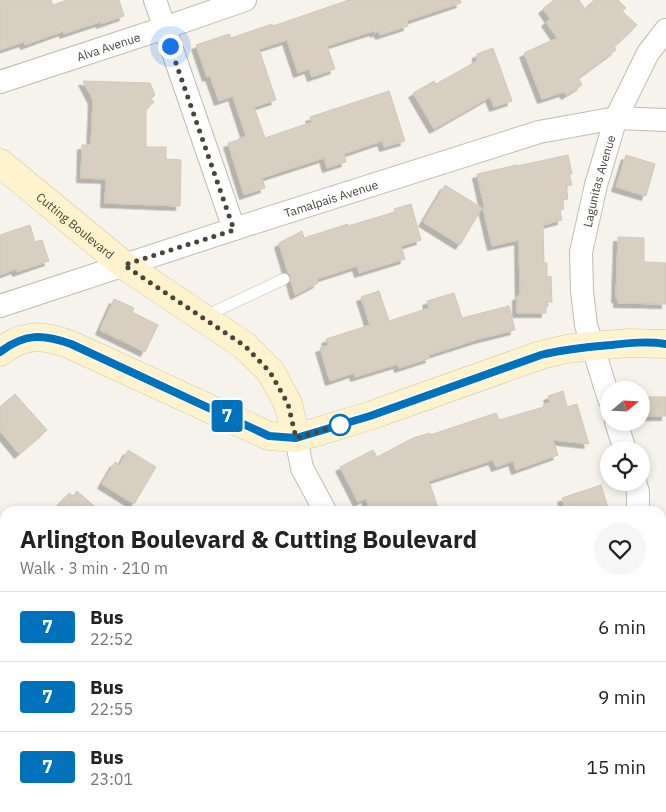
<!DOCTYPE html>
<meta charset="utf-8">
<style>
:root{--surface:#fff;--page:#f6f6f6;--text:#222;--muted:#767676;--line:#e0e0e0}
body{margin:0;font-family:"IBM Plex Sans",sans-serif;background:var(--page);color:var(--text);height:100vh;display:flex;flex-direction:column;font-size:19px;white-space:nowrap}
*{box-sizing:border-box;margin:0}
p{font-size:16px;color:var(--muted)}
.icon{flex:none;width:28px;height:28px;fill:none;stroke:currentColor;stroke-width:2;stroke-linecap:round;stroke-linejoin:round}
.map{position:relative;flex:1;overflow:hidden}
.panel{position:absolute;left:0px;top:506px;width:666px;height:306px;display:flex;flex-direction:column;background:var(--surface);border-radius:15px 15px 0 0;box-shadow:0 2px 8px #0003}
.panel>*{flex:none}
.badge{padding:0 10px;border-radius:4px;font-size:18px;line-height:32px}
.needle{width:32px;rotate:71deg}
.controls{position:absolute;left:600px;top:381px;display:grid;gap:10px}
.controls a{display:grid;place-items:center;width:50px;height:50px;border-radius:50%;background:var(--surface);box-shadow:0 2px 8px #0003;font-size:25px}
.you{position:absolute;width:25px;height:25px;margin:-12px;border:4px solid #fff;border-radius:50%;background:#1a73e8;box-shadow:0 0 0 8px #1a73e833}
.map>.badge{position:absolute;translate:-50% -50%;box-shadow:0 0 0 2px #fff}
.round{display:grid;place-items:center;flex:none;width:52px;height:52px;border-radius:26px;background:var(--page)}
.head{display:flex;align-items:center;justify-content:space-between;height:85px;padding:0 20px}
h1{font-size:24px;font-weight:800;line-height:38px}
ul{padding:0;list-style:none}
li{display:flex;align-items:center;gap:15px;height:70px;padding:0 20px;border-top:1px solid var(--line)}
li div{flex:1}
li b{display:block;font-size:19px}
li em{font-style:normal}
li .badge{min-width:55px;font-weight:700;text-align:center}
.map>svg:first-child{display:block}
</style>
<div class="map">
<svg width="666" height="812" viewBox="0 0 666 812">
<defs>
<filter id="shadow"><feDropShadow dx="-4.5" dy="4.5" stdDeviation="0" flood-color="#0004"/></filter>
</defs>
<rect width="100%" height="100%" fill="#f6f3ec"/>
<path fill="#d2eab5" d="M661 555 666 556V812H550L549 808H661Z"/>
<path fill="#d8cfc1" stroke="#d3c7b4" filter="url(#shadow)" d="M0 0H51L53 5 67 0H119L124 16 101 24 100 22 64 34V31L25 45 24 42 0 50Z
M349 0H460L461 3 407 21 408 26 380 35 378 31 375 33 374 31 327 46 335 69 312 77 309 69 298 73 287 40 259 49 276 100 254 107 265 138 312 122 310 117 389 91 405 141 384 147 382 141 344 154 346 162 327 168 324 158 262 178 265 188 244 195 228 143 238 140V139L246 136 243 127 233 96 219 101 210 76 207 77 196 45 229 34 231 38 272 24 273 26Z
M554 0H579L585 9 594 0H618L626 8 622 11 637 25 614 47 616 50 578 78 582 85 566 95 564 92 542 99 524 53 557 38 546 22 550 19 543 9Z
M493 48 512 101 494 107 490 97 434 129 413 93 434 81 436 84 477 61V54Z
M83 81 150 83 155 95 151 99 154 102 146 109V147H166V159L181 160 180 206 105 203 106 179 81 178 82 145H91L93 100Z
M568 155 572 174H569L572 185 566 186 568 199 562 200 564 209 560 210 562 220 543 225 544 263H547V277L551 276 552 302H546V313H517V296H520L519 240 492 246 483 208 485 210 477 174 517 165V166Z
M626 155 655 164 646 196 616 187Z
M445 185 482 208 460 245 423 222Z
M411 204 421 240 401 246 405 259 359 273 357 266 317 279 318 283 295 295 291 281V276L288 273 279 243 302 231 304 238 348 224V226L395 212 394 209Z
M30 225 35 242 42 240 49 261 17 272 16 269 0 275V235Z
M618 237 644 238V262L666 263V304L618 303V298H616Z
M379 291 389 321 429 308 427 301 454 293 462 318 509 306 515 330 479 339 429 355 430 358 399 368 398 364 355 377 354 373 330 381 320 348 328 345 326 339 370 325 361 297Z
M114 299 134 308 132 312 158 325 145 352 100 330Z
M563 391 567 407 577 404 589 444 553 440 558 455 516 470 513 461 496 467 493 460 429 481 439 511H370L366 498 358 502 340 467 373 450 377 457 413 438 430 433V435L496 413 499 420 544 407 543 405 550 402 548 396Z
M15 394 47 430 19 454 0 431V407Z
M648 397H666V416H647Z
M128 450 156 467 134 504 102 484 115 462 120 465Z
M601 485 609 511H566L562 498Z
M77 491 100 511H53L69 493 73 496Z"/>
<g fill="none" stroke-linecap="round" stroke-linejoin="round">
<defs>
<path id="lane" d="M203 317 284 279"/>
<g id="street">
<path d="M155 0 234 229"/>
<path id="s1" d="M0 82 164 28 245 0"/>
<path id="s2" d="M0 306 234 229 539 132 616 118 666 120"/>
<path id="s3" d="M609 399 586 325 582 291 581 252 596 185 616 118 648 53 666 30"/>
<path d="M616 422 625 450"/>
<path d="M296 438 302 468 325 511"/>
<path d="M635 482 638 492V511"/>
<path d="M46 808H47"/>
<path d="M410 808V812"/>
<path d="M190 812V808"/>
</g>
<g id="secondary">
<path id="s4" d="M0 163 124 265 245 346 271 372 288 404 296 438"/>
<path d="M0 352C25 333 43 334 71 345L269 436 296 438 323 430 372 415 541 355 566 349 592 346 629 343 666 344"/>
</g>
</defs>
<use href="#lane" stroke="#c2bbae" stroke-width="12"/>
<use href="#street" stroke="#c2bbae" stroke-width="24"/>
<use href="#secondary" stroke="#d6c79b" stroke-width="29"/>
<use href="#lane" stroke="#fff" stroke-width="11"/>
<use href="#street" stroke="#fff" stroke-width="22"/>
<use href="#secondary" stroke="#fff3cd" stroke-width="28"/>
</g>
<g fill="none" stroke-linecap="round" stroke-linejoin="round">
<defs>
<path id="line" d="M0 352C25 333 43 334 71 344L269 436 296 438 323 430 370 416 541 355C564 349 587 347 611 345 629 343 648 341 666 344"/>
</defs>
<use href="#line" stroke="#fff" stroke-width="11"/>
<use href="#line" stroke="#0072bc" stroke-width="8"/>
<path stroke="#4b4439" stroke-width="5" stroke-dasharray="0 9" d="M170 46 234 230 124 265 245 346 270 372 288 404 296 438 340 425"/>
</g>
<circle fill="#fff" stroke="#0072bc" stroke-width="2.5" cx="340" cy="425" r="10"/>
<g text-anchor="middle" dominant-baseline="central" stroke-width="4" stroke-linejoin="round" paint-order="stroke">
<g font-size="12" fill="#4b4439" stroke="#fff">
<text stroke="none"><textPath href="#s1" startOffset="114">Alva Avenue</textPath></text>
<text stroke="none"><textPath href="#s3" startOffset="224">Lagunitas Avenue</textPath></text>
<text stroke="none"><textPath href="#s2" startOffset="348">Tamalpais Avenue</textPath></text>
<text stroke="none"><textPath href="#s4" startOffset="98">Cutting Boulevard</textPath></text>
</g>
</g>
</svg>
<div class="controls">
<a><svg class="needle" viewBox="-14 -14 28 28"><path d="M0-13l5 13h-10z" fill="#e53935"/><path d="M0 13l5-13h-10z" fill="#767676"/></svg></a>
<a><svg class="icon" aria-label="locate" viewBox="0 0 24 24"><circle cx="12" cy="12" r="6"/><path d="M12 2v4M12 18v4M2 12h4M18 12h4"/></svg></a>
</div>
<div class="you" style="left:170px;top:46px"></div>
<b class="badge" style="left:227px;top:416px;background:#0072bc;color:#fff">7</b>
<section class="panel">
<div class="head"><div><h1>Arlington Boulevard &amp; Cutting Boulevard</h1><p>Walk · 3 min · 210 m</p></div><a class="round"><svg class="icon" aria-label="heart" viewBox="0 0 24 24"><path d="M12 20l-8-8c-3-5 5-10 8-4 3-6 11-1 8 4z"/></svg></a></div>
<ul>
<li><span class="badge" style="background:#0072bc;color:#fff">7</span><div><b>Bus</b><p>22:52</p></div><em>6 min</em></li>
<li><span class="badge" style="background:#0072bc;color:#fff">7</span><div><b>Bus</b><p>22:55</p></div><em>9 min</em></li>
<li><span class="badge" style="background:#0072bc;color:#fff">7</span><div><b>Bus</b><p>23:01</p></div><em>15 min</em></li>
</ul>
</section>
</div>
